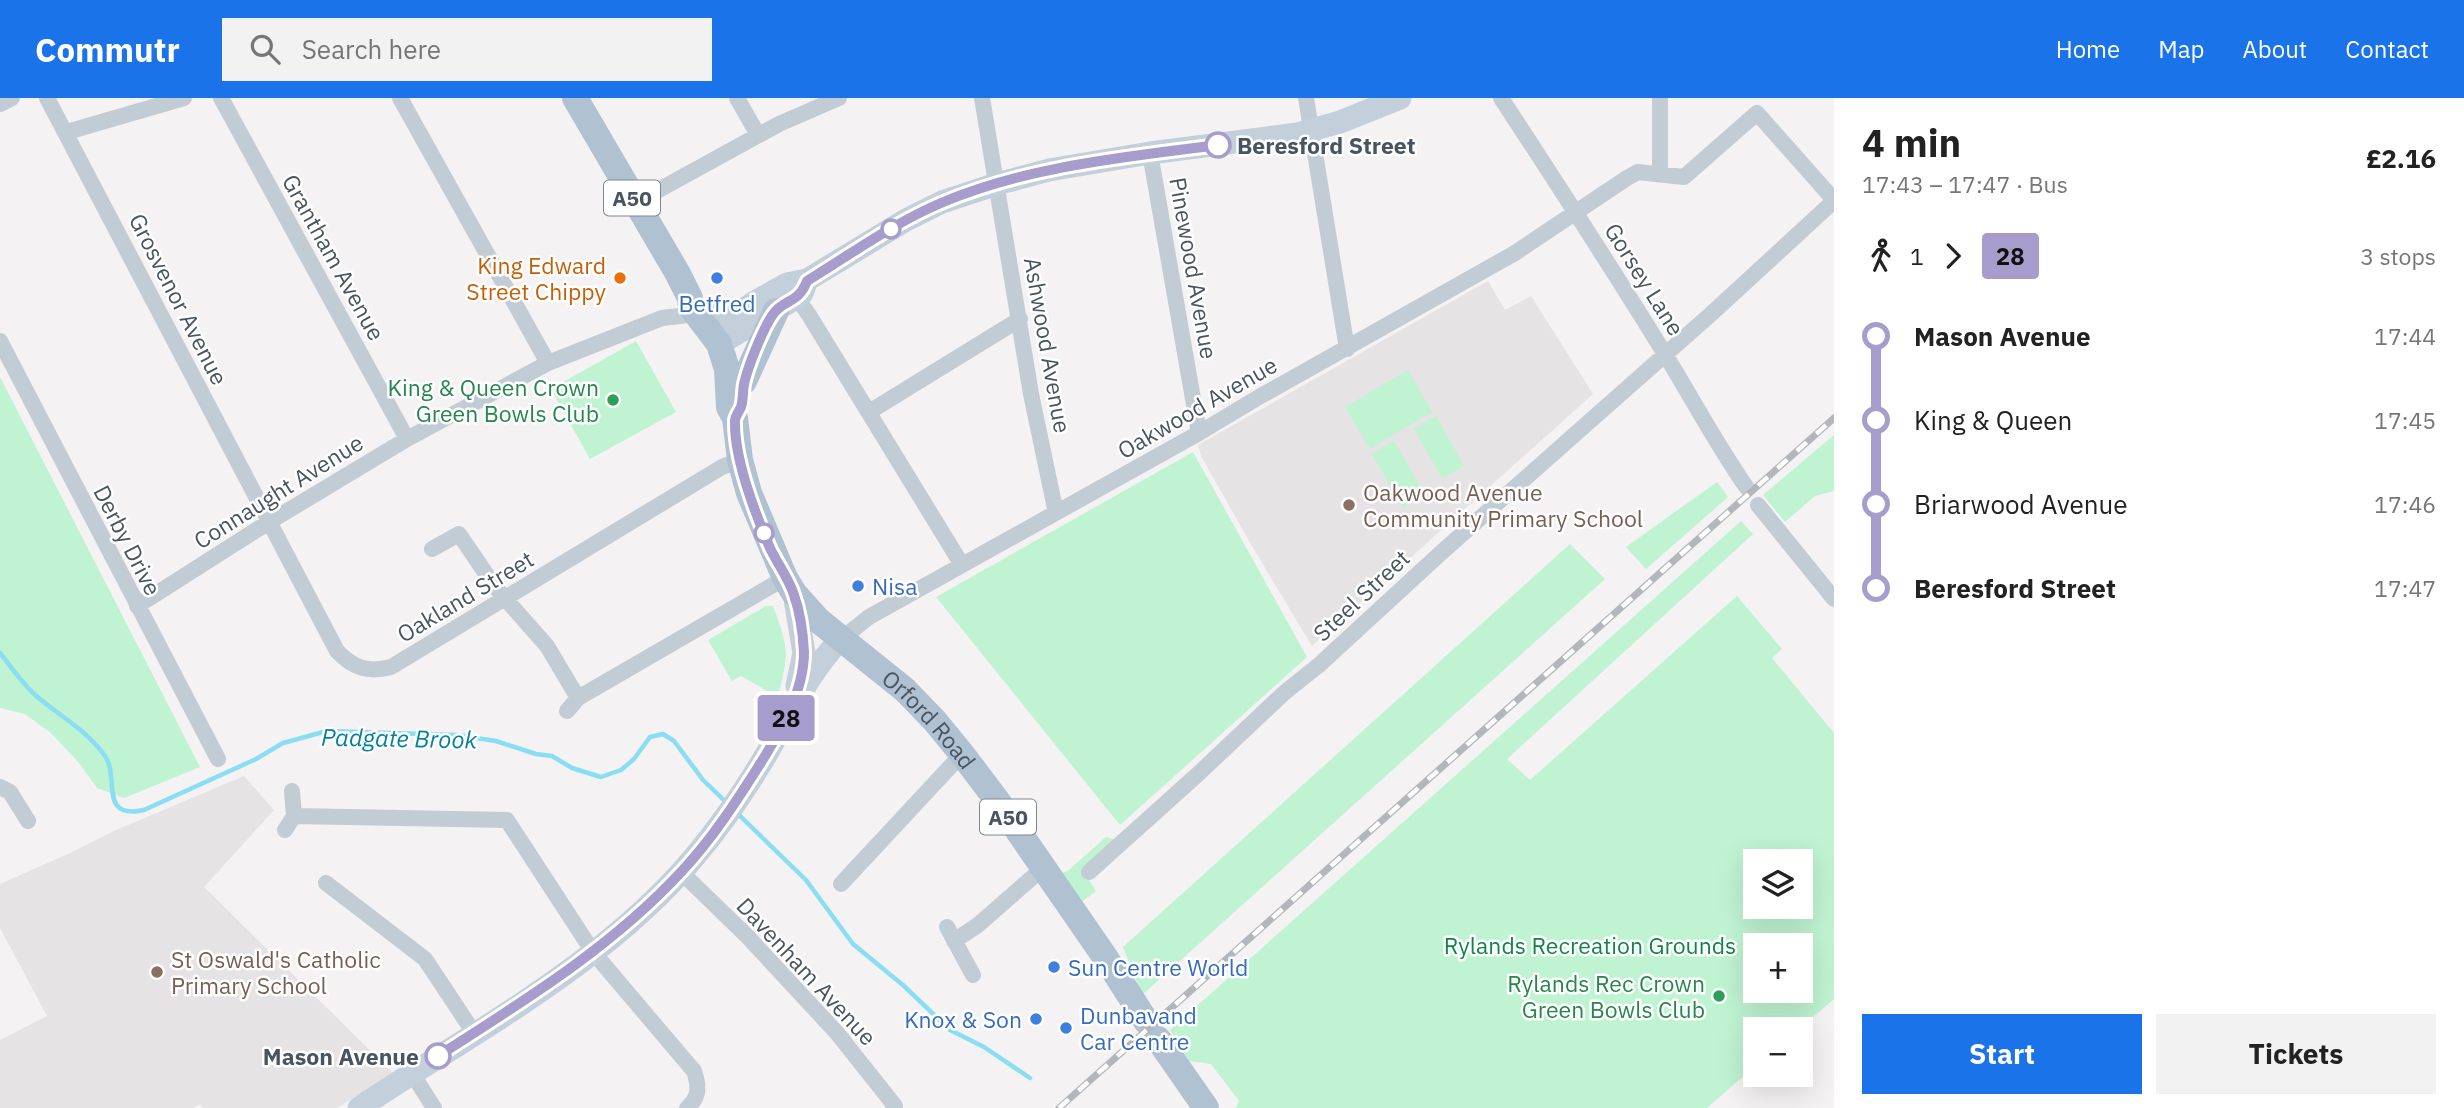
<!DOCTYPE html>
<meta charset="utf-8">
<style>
:root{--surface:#fff;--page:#f2f2f2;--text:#222;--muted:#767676;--accent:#1a73e8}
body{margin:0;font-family:"IBM Plex Sans",sans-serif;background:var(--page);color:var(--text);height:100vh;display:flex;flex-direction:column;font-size:26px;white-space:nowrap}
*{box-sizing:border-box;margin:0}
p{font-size:23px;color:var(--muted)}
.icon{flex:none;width:38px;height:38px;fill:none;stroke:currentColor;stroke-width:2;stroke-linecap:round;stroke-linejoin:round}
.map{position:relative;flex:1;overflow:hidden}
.side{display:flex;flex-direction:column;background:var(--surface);width:630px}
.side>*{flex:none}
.badge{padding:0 14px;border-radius:5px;font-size:24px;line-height:46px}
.tools{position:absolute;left:1743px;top:751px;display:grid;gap:14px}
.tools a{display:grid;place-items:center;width:70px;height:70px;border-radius:0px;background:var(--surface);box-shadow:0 7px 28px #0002;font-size:35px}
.map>.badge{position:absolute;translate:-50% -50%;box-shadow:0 0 0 4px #fff}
.legs{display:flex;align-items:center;gap:10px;height:77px;padding:0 28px;font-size:23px}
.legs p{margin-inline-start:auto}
.summary{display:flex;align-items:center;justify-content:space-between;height:119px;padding:0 28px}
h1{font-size:38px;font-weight:800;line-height:52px}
.cta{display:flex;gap:14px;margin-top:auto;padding:14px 28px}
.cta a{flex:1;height:80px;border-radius:0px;background:var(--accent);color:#fff;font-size:28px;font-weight:800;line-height:80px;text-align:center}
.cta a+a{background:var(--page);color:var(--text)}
ul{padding:0 28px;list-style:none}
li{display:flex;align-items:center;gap:24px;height:84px;font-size:26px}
li i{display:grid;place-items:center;width:10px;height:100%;margin:0 9px;background:currentColor}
li i::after{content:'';width:18px;height:18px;margin:-9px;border:5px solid;border-radius:50%;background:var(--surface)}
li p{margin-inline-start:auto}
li:first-child i{background:linear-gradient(#0000 50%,currentColor 0)}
li:last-child i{background:linear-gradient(currentColor 50%,#0000 0)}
header{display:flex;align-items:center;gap:42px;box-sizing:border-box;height:98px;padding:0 35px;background:var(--accent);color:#fff}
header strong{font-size:33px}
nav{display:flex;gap:38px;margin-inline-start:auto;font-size:24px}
.search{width:490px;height:63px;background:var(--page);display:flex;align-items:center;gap:18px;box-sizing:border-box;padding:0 24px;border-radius:0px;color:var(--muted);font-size:26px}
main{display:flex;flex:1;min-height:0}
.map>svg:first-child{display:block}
</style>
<header>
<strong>Commutr</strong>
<div class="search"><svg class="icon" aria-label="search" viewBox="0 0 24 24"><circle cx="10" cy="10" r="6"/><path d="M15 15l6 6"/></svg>Search here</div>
<nav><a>Home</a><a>Map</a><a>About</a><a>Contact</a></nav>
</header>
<main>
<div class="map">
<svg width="1834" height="1010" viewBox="0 0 1834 1010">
<rect width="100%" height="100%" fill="#f4f2f2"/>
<path fill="#e5e3e4" d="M1488 183 1505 212 1531 198 1593 296 1312 548 1256 455 1201 358 1198 347Z
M244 678 274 712 204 789 393 975 337 1010H203L200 1006 193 1010H0V942L47 918 0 830V786L70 755 116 732Z"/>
<path fill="#bff3d2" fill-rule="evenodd" d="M636 243 676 314 590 361 551 291Z
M1408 272 1432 314 1370 351 1345 309Z
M0 279 200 669 124 700 97 690 79 665 51 635 25 616 0 610Z
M1436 318 1464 368 1442 380 1414 331Z
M1834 337V393L1815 398 1785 424 1763 397Z
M1394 343 1425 397 1403 410 1372 356Z
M1193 354 1307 559 1120 727 936 499Z
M1717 384 1728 399 1646 471 1626 449Z
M1741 423 1753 436 1507 661 1530 682 1737 498 1782 551 1772 560 1834 635V901L1799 931H1755V968L1707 1010H1236L1239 1003 1211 966 1189 963 1170 932ZM1755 763H1801V808H1755ZM1755 847H1801V892H1755Z
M1570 446 1605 481 1142 897 1123 849Z
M766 508H773C789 551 789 554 778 599L741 578 732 583 708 542Z
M1106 739 1116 742 1084 774 1096 793 1079 806 1059 777 1069 772Z"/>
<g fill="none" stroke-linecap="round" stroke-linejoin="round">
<path stroke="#89def3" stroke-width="4.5" d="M0 555C11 569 22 585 35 597 58 617 87 632 105 658 120 680 98 722 144 712L256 661 283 645 327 633 457 637 496 643 536 656 552 658 572 670 601 679 621 672 634 661 650 639 663 636 674 643 703 682 727 705
M738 716 806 782 853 846 904 888 950 932 984 949 1030 980"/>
<path stroke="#c2ccd4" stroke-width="16" d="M47 0 337 553C353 570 368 575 391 569L722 369 740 362
M221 0 407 341
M400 0 548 265
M737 0 758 37
M982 0 1031 296 1056 415
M1306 0 1347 251
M1501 0C1556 84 1610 167 1663 253 1691 298 1716 346 1747 390
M1660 0V76
M0 6 12 0
M67 34 184 0
M1150 55 1199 335
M635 105 779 26 839 0
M792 193 809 217 962 467
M0 243 218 661
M869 314 1020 221
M1758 407 1834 501
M432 451 459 436 495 489 547 548 578 600
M137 508 269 424 407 341 548 265 662 220 715 214
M840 542 869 519 1199 335 1259 299 1515 155 1627 80 1638 74 1684 79 1757 15 1834 102
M567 613 578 600 785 480
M0 689 10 694 28 723
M294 718 507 722 593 854 694 973C699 988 700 999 687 1010
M285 732 294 718 292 693
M681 774 747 838 837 935 895 1008 893 1010
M1089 774 1197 677 1284 595 1319 567 1443 453 1711 216 1834 103
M326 785 425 861 474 935
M841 786 962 656
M947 829 973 877
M954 843 978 827 1043 770
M412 975 434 1010"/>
<path stroke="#c3cfdb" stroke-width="23" d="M711 235 753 205 787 186 807 182 906 122 942 104 997 86 1049 72 1150 55 1297 36 1340 24 1400 0
M719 246 796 200 802 195 807 182
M794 495 804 555 797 588
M359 1010C473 934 608 864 696 757 722 726 745 692 766 657 789 617 808 575 840 542"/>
<g stroke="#b0c1d2" stroke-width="26">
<path id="s1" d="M575 0 678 176 690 200 691 209 719 246 727 271 729 309 735 320 740 362 749 395 785 480 794 495 818 522 905 592 934 622 962 656 996 701 1105 859 1146 923"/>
<path d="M744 283 776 213"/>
<path d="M1158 941 1206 1010"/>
</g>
<defs>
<path id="rail" d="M1059 1010 1834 320"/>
</defs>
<use href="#rail" stroke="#b3b7bc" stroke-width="7"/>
<use href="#rail" stroke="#fff" stroke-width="4.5" stroke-dasharray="13" stroke-linecap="butt"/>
</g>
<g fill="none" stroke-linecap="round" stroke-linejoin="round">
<defs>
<path id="line-1" d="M438 958C524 903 612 849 682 773 712 741 736 704 760 666 780 634 804 594 804 554 803 536 800 514 794 497 789 481 777 465 770 450 755 415 734 361 735 323 735 318 739 314 741 309 744 300 742 291 745 282 749 266 764 228 774 215 786 200 798 206 807 183 851 156 894 125 941 105 1028 68 1126 59 1218 47"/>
</defs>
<use href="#line-1" stroke="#fff" stroke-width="16"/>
<use href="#line-1" stroke="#a69dcd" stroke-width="10"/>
</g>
<g fill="#fff" stroke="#a69dcd" stroke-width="3.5">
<circle cx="1218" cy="47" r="12"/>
<circle cx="891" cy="131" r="9"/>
<circle cx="764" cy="435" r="9"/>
<circle cx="438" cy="958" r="12"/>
</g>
<circle fill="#e8710a" stroke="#fff" stroke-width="2.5" cx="620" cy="180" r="7"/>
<g fill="#3f7fe0" stroke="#fff" stroke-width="2.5">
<circle cx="717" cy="180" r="7"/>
<circle cx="858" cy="488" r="7"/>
<circle cx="1054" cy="869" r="7"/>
<circle cx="1036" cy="921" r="7"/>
<circle cx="1066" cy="930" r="7"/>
</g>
<g fill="#2e9e5b" stroke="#fff" stroke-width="2.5">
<circle cx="613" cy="302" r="7"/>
<circle cx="1719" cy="898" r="7"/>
</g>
<g fill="#8d6e63" stroke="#fff" stroke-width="2.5">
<circle cx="1349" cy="407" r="7"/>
<circle cx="157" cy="874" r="7"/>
</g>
<g text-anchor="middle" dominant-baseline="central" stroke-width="5" stroke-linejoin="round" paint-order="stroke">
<g fill="#fff" stroke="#7f8890" stroke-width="2">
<rect x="604" y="82.5" width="56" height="35" rx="5"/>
<rect x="980" y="701.5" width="56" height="35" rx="5"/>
</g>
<g font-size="21" font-weight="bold" fill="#485561">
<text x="632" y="100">A50</text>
<text x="1008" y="719">A50</text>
</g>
<g font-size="23" font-weight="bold" fill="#485561" stroke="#fff" text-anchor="start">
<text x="1237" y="47">Beresford Street</text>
<text x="419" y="958" text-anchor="end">Mason Avenue</text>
</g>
<g font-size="23" fill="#485561" stroke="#fff">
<text transform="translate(334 159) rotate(61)">Grantham Avenue</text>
<text transform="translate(1194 170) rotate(80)">Pinewood Avenue</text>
<text transform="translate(1645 181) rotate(58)">Gorsey Lane</text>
<text transform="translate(179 201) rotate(63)">Grosvenor Avenue</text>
<text transform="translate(1048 247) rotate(80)">Ashwood Avenue</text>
<text transform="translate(1197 309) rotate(-30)">Oakwood Avenue</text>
<text transform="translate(278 393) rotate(-32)">Connaught Avenue</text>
<text transform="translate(128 442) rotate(63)">Derby Drive</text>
<text transform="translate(1361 497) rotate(-43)">Steel Street</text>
<text transform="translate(465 498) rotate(-31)">Oakland Street</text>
<text stroke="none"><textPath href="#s1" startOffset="735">Orford Road</textPath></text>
<text transform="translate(807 873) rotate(47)">Davenham Avenue</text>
</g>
<g font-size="23" fill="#c56008" stroke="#fff" text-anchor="end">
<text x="606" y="167">King Edward<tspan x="606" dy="26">Street Chippy</tspan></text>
</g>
<g font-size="23" fill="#366cbe" stroke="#fff" text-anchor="start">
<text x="717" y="205" text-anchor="middle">Betfred</text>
<text x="872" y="488">Nisa</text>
<text x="1068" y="869">Sun Centre World</text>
<text x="1080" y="917">Dunbavand<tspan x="1080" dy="26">Car Centre</tspan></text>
<text x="1022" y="921" text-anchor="end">Knox &amp; Son</text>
</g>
<g font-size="23" fill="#27864d" stroke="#fff" text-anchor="end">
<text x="599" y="289">King &amp; Queen Crown<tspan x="599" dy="26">Green Bowls Club</tspan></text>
<text x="1705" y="885">Rylands Rec Crown<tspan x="1705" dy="26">Green Bowls Club</tspan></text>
</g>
<g font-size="23" fill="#785e54" stroke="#fff" text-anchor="start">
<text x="1363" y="394">Oakwood Avenue<tspan x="1363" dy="26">Community Primary School</tspan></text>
<text x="171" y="861">St Oswald's Catholic<tspan x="171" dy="26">Primary School</tspan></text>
</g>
<g font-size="23" fill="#118449" stroke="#fff">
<text x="1590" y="847">Rylands Recreation Grounds</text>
</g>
<g font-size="24" font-style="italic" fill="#0481a0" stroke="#fff">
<text transform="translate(399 640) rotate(1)">Padgate Brook</text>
</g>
</g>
</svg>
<div class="tools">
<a><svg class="icon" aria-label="layers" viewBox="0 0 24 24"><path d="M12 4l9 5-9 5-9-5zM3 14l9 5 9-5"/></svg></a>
<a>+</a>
<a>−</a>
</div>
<b class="badge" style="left:786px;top:620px;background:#a69dcd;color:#111">28</b>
</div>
<section class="side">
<div class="summary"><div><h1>4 min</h1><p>17:43 – 17:47 · Bus</p></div><b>£2.16</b></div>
<div class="legs"><svg class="icon" aria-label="walk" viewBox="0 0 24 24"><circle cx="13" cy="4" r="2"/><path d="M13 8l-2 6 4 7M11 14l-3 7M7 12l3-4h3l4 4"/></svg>1<svg class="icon" aria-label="forward" viewBox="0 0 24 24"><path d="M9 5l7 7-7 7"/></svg><b class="badge" style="background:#a69dcd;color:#111">28</b><p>3 stops</p></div>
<ul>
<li><i style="color:#a69dcd"></i><b>Mason Avenue</b><p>17:44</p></li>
<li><i style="color:#a69dcd"></i><span>King &amp; Queen</span><p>17:45</p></li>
<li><i style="color:#a69dcd"></i><span>Briarwood Avenue</span><p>17:46</p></li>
<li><i style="color:#a69dcd"></i><b>Beresford Street</b><p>17:47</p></li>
</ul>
<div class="cta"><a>Start</a><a>Tickets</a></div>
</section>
</main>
